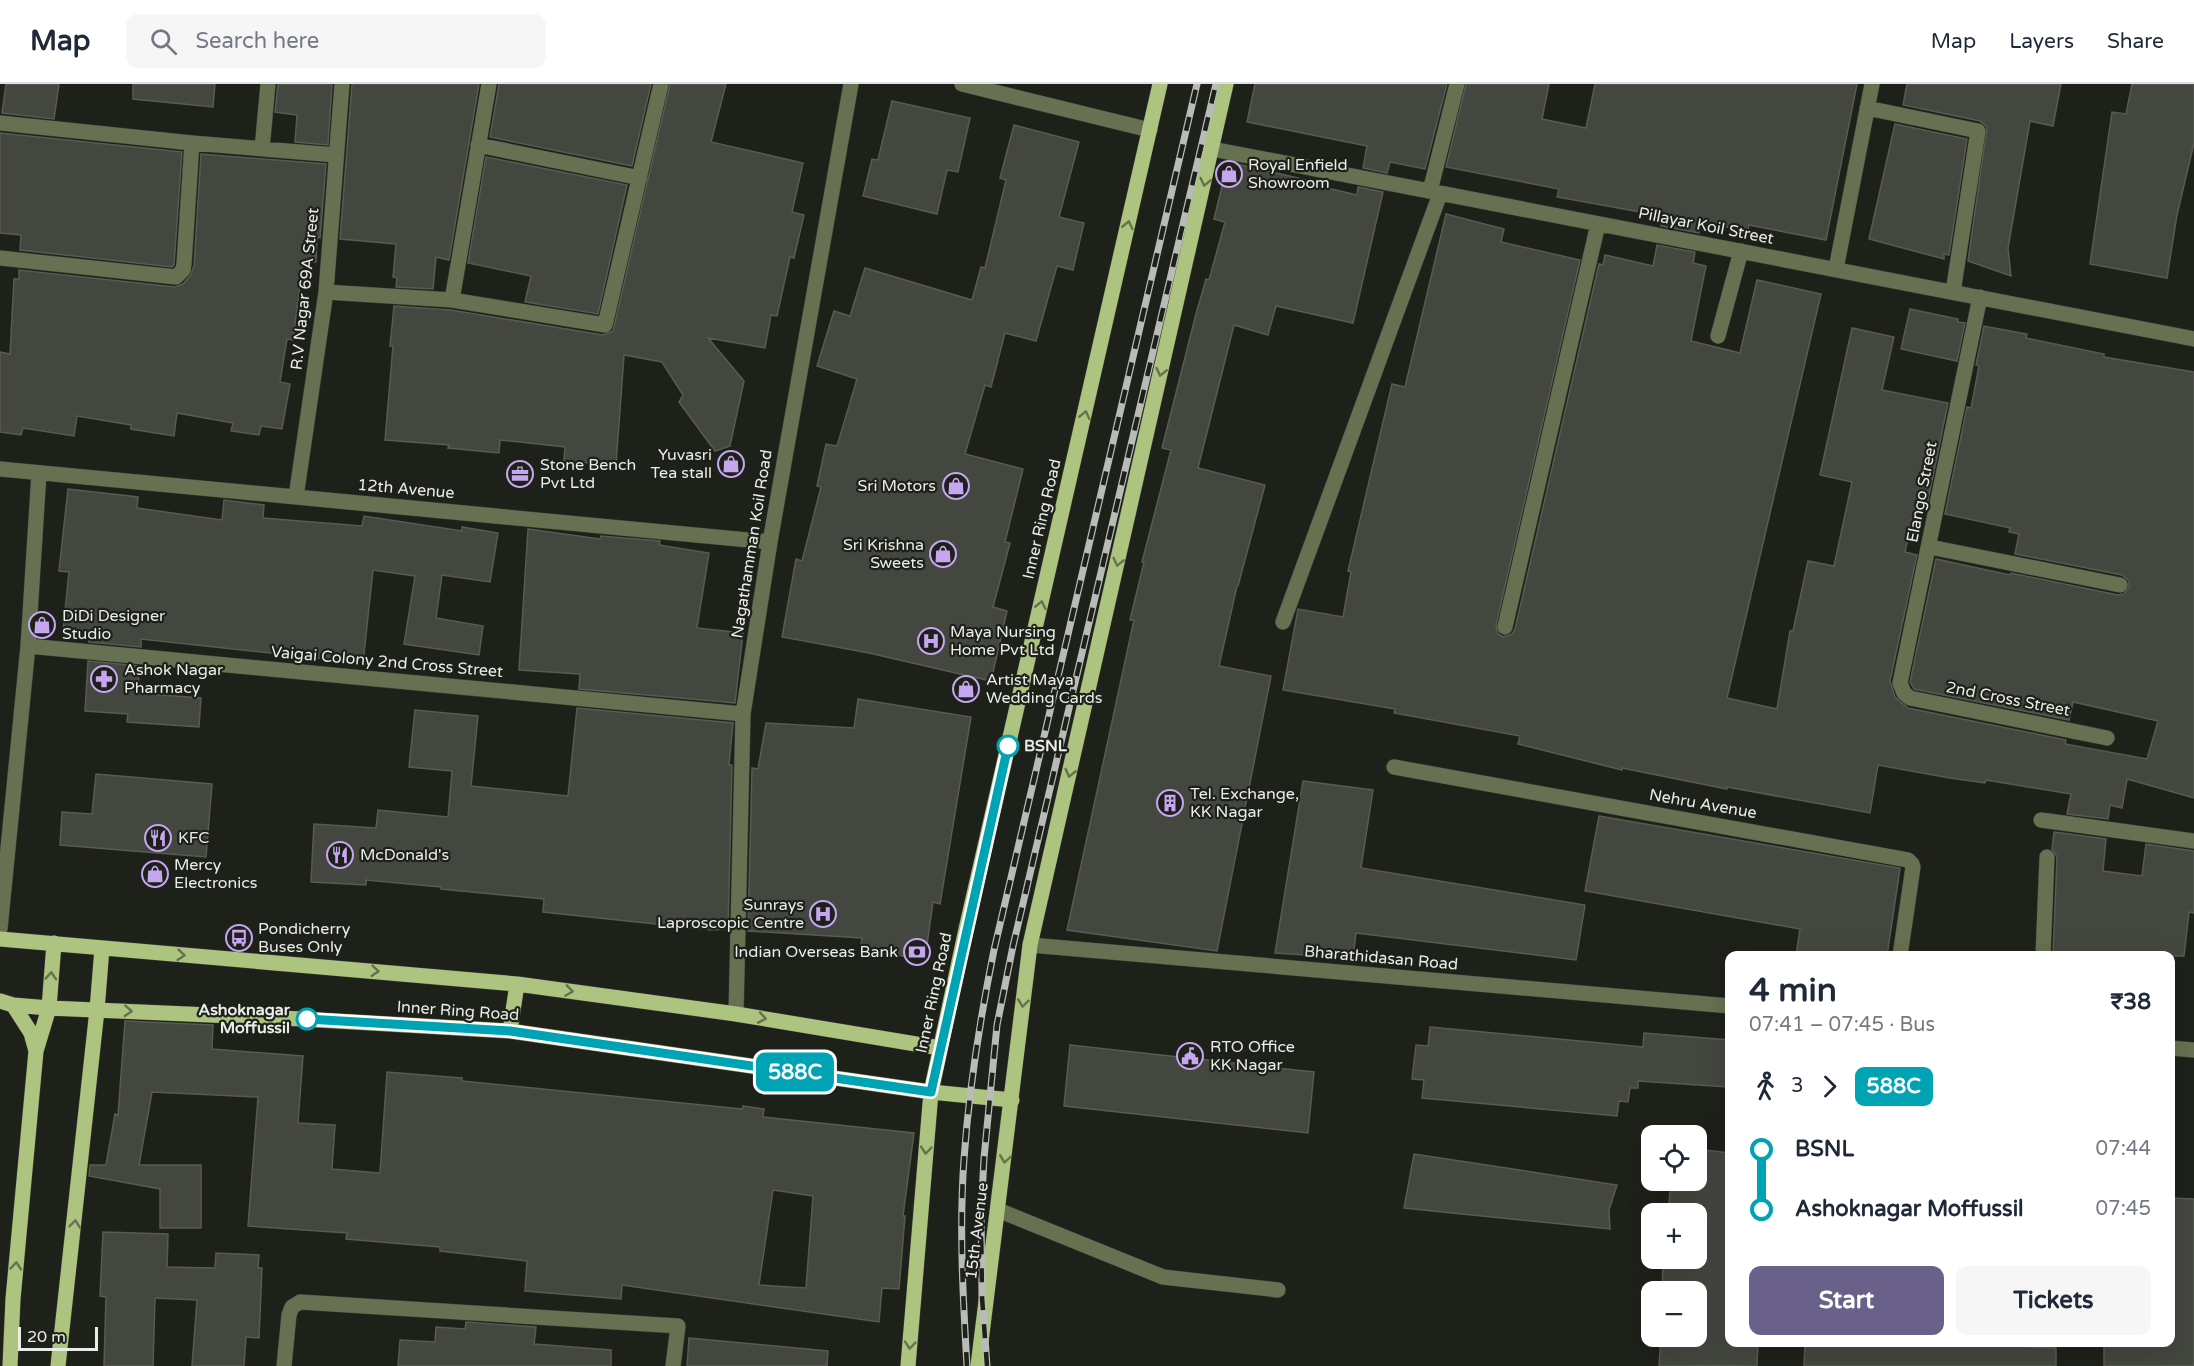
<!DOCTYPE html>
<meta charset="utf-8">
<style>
:root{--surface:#fff;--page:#f6f6f7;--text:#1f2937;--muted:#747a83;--line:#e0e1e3;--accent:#6a618a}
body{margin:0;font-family:"Varela Round",sans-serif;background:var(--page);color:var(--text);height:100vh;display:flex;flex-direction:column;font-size:22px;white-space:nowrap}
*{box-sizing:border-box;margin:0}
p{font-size:20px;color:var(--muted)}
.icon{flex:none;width:33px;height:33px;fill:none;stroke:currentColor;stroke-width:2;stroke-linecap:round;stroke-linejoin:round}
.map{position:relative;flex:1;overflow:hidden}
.drawer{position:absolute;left:1725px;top:867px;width:450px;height:396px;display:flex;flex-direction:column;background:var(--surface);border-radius:12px;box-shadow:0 6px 24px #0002}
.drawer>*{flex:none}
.badge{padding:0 12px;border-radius:9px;font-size:21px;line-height:39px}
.fabs{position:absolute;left:1641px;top:1041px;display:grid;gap:12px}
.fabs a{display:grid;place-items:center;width:66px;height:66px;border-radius:12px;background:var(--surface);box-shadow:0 6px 24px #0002;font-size:30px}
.scale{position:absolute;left:18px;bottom:15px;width:80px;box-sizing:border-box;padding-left:6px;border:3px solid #eaece7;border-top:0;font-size:16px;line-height:21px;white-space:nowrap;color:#eaece7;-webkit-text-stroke:4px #1e211a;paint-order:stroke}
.map>.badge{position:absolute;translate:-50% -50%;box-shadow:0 0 0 3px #fff}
.legs{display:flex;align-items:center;gap:9px;height:66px;padding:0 24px;font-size:20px}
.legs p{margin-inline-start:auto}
.headline{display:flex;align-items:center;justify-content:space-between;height:102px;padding:0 24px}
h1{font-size:33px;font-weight:700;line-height:45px}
.primary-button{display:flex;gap:12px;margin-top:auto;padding:12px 24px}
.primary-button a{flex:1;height:69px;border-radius:12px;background:var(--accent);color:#fff;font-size:24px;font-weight:700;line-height:69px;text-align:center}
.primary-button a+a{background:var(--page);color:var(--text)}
ul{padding:0 24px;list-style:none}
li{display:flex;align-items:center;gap:21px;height:60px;font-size:22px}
li i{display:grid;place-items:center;width:9px;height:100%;margin:0 8px;background:currentColor}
li i::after{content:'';width:15px;height:15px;margin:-8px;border:4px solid;border-radius:50%;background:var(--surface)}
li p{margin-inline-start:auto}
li:first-child i{background:linear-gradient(#0000 50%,currentColor 0)}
li:last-child i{background:linear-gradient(currentColor 50%,#0000 0)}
header{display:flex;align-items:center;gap:36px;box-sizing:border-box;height:84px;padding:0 30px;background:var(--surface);border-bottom:2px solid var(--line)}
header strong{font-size:28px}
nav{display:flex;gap:33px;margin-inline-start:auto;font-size:21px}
.search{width:420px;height:54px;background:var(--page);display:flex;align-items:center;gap:15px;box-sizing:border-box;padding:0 21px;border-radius:12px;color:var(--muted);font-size:22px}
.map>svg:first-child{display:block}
</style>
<header>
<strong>Map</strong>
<div class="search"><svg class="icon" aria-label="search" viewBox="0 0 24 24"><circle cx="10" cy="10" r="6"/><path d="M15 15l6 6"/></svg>Search here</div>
<nav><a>Map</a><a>Layers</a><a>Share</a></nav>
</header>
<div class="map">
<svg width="2194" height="1282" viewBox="0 0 2194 1282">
<rect width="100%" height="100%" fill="#1e211a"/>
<path fill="#44473f" stroke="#585b52" stroke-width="1.5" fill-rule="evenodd" d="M6 0H59L54 35 2 29Z
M133 0H215L213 23 133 15Z
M278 0H332L328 61 295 58 297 31 275 28Z
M352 0H479L449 176 436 173 433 205 396 203 397 194 393 193 396 160 340 155Z
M499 0H651L632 82 490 53Z
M670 0H726L711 58 803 79 792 128 804 131 794 174 790 173 777 232 771 231 765 264 708 254 744 297 730 362 715 367 679 318 683 311 662 278 624 271 616 381 564 377 565 363 500 356 499 369 448 364 449 361 385 356 393 262H390L394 222 451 226 603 251 613 247Z
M1255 0H1447L1425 85 1390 78 1387 89 1363 84 1367 62 1247 38Z
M1466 0H1549L1542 35 1586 44 1595 0H1857L1826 156 1749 141 1748 147 1701 138 1699 149 1661 142 1662 135 1640 130V128L1557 113 1559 105 1446 83Z
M1907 0H2061L2053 42 2030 37 2008 164 2011 192 1968 177 1987 43 1980 37 1903 21Z
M2132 0H2194V59L2177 131 2167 194 2090 180 2112 28 2126 30Z
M892 17 970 34 958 88 947 86 937 130 863 112 872 75 878 76Z
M1895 40 1967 55 1949 171 1944 170V175L1869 155Z
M1014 41 1079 58 1059 133 1084 139 1073 186 1057 182 1036 257 1005 249 991 303 985 301 965 370 1023 385 1005 458 1010 459 993 523 1007 527 991 597 869 569 782 553 796 475 802 477 821 403 817 402 826 360 837 362 857 295 817 282 834 227 850 232 865 184 972 216 981 183 985 184 1006 96 1000 94Z
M0 49 182 68 174 181 172 183 20 166 21 151 0 149Z
M201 70 326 80 320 154 317 153 316 178 303 177 293 256 287 255 280 298 290 300 282 345 261 342 259 351 231 347 233 339 177 329 174 352 131 345V341L77 332 74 352 23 344 21 351 0 348V268L10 270 14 195H19V186L175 203 183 200 190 192 194 182Z
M486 73 627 101 598 230 525 218 531 192 468 179Z
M1228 78 1311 97 1310 100 1357 111 1358 103 1383 108 1353 239 1276 222 1268 251 1234 241 1198 384 1265 401 1238 502H1237L1219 582 1271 592 1217 867 1067 846 1134 536H1130L1144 478H1142L1171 366 1162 364 1196 230 1206 195 1209 196 1225 138 1214 135Z
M1446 130 1504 145 1501 158 1580 176 1496 541 1498 550 1503 553 1512 550 1515 545 1599 180 1603 181 1605 171 1653 182 1657 161 1695 168 1693 179 1706 182 1691 257 1740 269 1757 196 1821 210 1727 614 1777 625 1790 547H1793L1808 477 1834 482 1852 398 1820 391 1852 244 1894 253 1882 306 1948 319 1926 426 1915 423 1905 468 1917 471 1890 597 1895 613 1908 624 2066 656 2065 660 2147 675 2158 637 2073 618 2069 636 1914 605 1910 598 1936 475 2010 491 2011 489 2118 511 2124 510 2129 503V497L2122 491 2015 470 2019 450 2009 448 2010 444 1945 430 1967 323 1971 324 1979 282 1976 281 1984 242 2027 250 2026 254 2104 270V273L2194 288V714L2127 695 2122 724 2110 721 2108 735 2067 730 2071 710 1986 696 1985 699 1950 694 1878 681 1870 729 1727 703V705L1622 684V686L1518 660 1520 652 1394 629 1395 625 1283 606 1298 525 1343 533 1351 488 1348 487 1392 300 1405 303Z
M1910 225 1958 235V238L1965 239 1957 277 1901 265Z
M68 405 138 413 137 424 222 436 224 416 264 421 263 434 362 442 364 432 462 447V443L498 449 490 498 442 491 436 534 483 542 479 571 404 560 415 492 373 486 363 579 141 555V563L89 558V550L63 547 69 488 59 487Z
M528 445 600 455 601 452 660 457 659 461 709 469 697 544 743 549 735 619 579 605 580 590 519 586Z
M88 577 139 582 138 609 201 614 199 643 127 638 128 630 85 627Z
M858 615 971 633 940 820 933 818 925 875 860 866 862 854 748 847 752 684 758 685 766 639 854 644Z
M577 624 733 639 729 681H732L728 845 712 846 543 828 544 815 441 805V803L366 796V801L311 798 314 740 376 744 378 726 448 733 452 687 409 683 415 626 478 632 471 702 568 712Z
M96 690 212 700 206 773 60 761 62 728 92 730Z
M1303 697 1373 706 1361 784 1585 821 1576 876 1356 849 1353 874 1275 869Z
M1599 732 1900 784 1887 872H1796L1800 845 1585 807Z
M2054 748 2106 755 2103 787 2142 792 2146 760 2194 767V829L2189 828 2184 872H2053L2057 773 2052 765Z
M125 937 213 941 212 965 303 972 298 1039 335 1041 332 1085 380 1089 387 988 462 994V997L742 1025 743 1022 764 1025 763 1033 914 1049 903 1132H905L899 1205 882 1204 879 1238 622 1201 621 1215 525 1207 527 1177 440 1167V1163L346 1155 347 1149 248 1142 258 1013 152 1008 139 1081H201V1144H160V1105L89 1092 90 1081H106L115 1030 118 1031ZM773 1106 813 1112 806 1204 759 1201Z
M1430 943 1643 963 1644 949 1730 956 1728 1003 1638 997V1004H1630L1628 1018 1619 1017 1617 1032 1422 1014 1424 996 1412 995 1416 961 1428 962Z
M1070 961 1314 988 1308 1049 1064 1022Z
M1696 1065 1730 1069V1258H1758L1757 1282H1659L1661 1252H1696V1208H1662L1663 1176 1696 1177V1130H1668L1671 1096H1696Z
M1414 1070 1617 1101 1609 1126 1610 1145 1404 1124Z
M2170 1114 2194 1115V1282H2104V1258H2170Z
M103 1148 168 1150 167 1183 215 1184 216 1169 259 1171 258 1184H262L259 1254 246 1253 244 1282H192L197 1216 155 1214 153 1282H104L106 1213 100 1212Z
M466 1238 536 1243 534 1260 611 1266V1282H398L400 1256 435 1258 436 1243 465 1245Z
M689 1254 828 1267 827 1282H687Z
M1805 1258H1918L2056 1264V1282H1804Z"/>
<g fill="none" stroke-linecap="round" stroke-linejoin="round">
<defs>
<path id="minor" d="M489 0 452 216 605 241 661 0
M962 0 1150 46
M1867 24 1978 47 1953 208
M0 39 192 59 336 71
M478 61 640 94
M262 65 268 0
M1212 65 2194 255
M1430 107 1457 0
M0 174 176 193 183 186 184 180 192 59
M1836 185 1872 0
M326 208 452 216
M1980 213 1900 599 1904 609 1910 614 2107 654
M1718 252 1741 167
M0 385 770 458
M296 413 326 208 342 0
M1930 463 2120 501
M1283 538 1440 110
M1505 543 1598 140
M28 562 743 630
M1394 683 1908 776 1912 780 1913 783 1900 872
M2041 736 2194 757
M0 845 28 562 39 389
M1030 861 1730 922
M2043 872 2047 773
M736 930 743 630 770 458 851 0
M2170 964 2194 966
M998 1126 1163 1193 1278 1206
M284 1282 289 1231 292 1223 300 1218 678 1242 673 1282"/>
<path id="major" d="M0 855 517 900 736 930 940 964
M0 917 13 921 49 924 302 935 510 947 931 1008 1012 1016
M13 921 31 949 36 967
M510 947 517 900
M10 1282 13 1215 36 967 49 924 54 859
M58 1282 97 926 102 864
M908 1282 931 1008 966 845 1160 0
M978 1282 1030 861 1226 0"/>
</defs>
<use href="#minor" stroke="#3b3d37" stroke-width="16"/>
<use href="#major" stroke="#3b3d37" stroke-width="16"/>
<use href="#minor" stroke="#667151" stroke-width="15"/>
<use href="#major" stroke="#adc480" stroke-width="15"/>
<defs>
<path id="rail" d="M967 1282C963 1214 959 1144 964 1075 969 1005 980 935 994 866L1197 0
M987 1282 982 1213 981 1131 984 1074 997 941 1013 862 1216 0"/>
</defs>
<use href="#rail" stroke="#b9bbb6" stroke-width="7"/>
<use href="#rail" stroke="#1e211a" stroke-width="4.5" stroke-dasharray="14" stroke-linecap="butt"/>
</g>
<defs><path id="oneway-chevron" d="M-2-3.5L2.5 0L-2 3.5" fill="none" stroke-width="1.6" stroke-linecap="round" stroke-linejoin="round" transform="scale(1.5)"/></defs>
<g stroke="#66724d">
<use href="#oneway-chevron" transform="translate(1205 98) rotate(103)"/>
<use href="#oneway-chevron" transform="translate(1128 141) rotate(-77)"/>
<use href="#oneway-chevron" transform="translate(1161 288) rotate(103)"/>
<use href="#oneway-chevron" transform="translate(1085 331) rotate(-77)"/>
<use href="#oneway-chevron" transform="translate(1118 478) rotate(103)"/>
<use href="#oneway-chevron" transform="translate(1041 521) rotate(-77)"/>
<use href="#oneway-chevron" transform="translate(1070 689) rotate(103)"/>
<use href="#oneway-chevron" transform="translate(181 871) rotate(5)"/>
<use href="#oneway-chevron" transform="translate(375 887) rotate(5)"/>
<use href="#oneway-chevron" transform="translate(51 892) rotate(-86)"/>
<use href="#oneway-chevron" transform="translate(569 907) rotate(8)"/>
<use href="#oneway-chevron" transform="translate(1023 919) rotate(97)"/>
<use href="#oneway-chevron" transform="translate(128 927) rotate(3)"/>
<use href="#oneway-chevron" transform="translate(762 934) rotate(10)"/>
<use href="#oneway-chevron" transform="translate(926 1066) rotate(95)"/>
<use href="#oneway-chevron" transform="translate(1005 1075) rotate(98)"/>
<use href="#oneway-chevron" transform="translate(75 1140) rotate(-84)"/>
<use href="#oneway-chevron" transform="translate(16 1182) rotate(-85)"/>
<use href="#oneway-chevron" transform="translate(910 1261) rotate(95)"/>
</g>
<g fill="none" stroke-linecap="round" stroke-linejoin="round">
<defs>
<path id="line-1" d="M307 935 510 947 931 1008 1008 662"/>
</defs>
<use href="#line-1" stroke="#fff" stroke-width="14"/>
<use href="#line-1" stroke="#00a3b4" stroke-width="9"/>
</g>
<defs>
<symbol id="shop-ring" viewBox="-11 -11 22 22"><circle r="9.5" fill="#1e211a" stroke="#c6a6f0" stroke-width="1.5"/><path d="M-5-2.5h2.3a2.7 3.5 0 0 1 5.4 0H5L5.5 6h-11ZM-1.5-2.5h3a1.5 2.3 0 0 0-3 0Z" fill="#c6a6f0"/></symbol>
<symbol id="office-ring" viewBox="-11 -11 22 22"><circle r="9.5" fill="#1e211a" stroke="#c6a6f0" stroke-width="1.5"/><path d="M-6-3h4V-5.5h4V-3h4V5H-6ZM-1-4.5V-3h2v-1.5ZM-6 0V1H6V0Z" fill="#c6a6f0"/></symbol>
<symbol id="hospital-ring" viewBox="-11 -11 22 22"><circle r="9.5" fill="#1e211a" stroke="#c6a6f0" stroke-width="1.5"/><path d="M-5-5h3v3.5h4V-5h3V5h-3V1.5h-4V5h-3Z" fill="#c6a6f0"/></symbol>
<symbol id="pharmacy-ring" viewBox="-11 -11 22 22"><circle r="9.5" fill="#1e211a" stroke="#c6a6f0" stroke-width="1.5"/><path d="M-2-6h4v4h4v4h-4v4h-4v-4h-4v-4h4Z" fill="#c6a6f0"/></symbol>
<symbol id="building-ring" viewBox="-11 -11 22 22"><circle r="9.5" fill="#1e211a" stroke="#c6a6f0" stroke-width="1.5"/><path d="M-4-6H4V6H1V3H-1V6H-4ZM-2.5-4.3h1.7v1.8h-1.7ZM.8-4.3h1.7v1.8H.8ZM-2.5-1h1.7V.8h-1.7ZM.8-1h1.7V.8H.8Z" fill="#c6a6f0"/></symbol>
<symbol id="restaurant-ring" viewBox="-11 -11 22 22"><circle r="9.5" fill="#1e211a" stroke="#c6a6f0" stroke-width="1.5"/><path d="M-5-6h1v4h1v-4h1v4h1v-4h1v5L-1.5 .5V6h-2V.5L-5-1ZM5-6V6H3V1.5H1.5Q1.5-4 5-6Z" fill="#c6a6f0"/></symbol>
<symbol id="bus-ring" viewBox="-11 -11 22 22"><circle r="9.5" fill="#1e211a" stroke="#c6a6f0" stroke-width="1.5"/><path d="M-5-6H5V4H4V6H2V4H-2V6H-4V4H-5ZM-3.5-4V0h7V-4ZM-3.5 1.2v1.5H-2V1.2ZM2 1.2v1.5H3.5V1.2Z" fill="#c6a6f0"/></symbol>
<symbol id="bank-ring" viewBox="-11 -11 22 22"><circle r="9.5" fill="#1e211a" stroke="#c6a6f0" stroke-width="1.5"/><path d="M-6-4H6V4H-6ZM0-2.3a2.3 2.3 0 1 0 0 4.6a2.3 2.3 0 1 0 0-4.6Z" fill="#c6a6f0"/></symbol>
<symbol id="civic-ring" viewBox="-11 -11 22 22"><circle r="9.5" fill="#1e211a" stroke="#c6a6f0" stroke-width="1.5"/><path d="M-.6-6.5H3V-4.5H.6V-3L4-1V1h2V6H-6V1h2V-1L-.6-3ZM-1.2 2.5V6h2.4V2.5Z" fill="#c6a6f0"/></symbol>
</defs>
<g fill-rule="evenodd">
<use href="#shop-ring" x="1214" y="75" width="30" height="30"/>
<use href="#shop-ring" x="716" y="365" width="30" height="30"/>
<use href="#office-ring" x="505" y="375" width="30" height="30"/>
<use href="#shop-ring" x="941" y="387" width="30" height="30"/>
<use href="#shop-ring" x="928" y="455" width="30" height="30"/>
<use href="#shop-ring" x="27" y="526" width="30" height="30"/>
<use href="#hospital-ring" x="916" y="542" width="30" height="30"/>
<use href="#pharmacy-ring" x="89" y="580" width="30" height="30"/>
<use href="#shop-ring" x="951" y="590" width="30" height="30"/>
<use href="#building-ring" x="1155" y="704" width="30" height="30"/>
<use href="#restaurant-ring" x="143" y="739" width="30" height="30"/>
<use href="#restaurant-ring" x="325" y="756" width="30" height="30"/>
<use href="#shop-ring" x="140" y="775" width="30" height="30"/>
<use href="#hospital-ring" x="808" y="815" width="30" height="30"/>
<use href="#bus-ring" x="224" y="839" width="30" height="30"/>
<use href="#bank-ring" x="902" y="853" width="30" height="30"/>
<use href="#civic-ring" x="1175" y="957" width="30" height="30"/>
</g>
<g fill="#fff" stroke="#00a3b4" stroke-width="3">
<circle cx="1008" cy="662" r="10"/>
<circle cx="307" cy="935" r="10"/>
</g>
<g text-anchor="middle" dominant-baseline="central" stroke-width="4.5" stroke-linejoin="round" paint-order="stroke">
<g font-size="16" fill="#eaece7" stroke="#1e211a" text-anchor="start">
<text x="1248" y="81">Royal Enfield<tspan x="1248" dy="18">Showroom</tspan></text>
<text x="712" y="371" text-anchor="end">Yuvasri<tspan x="712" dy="18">Tea stall</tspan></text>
<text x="540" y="381">Stone Bench<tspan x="540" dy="18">Pvt Ltd</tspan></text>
<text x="936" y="402" text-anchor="end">Sri Motors</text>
<text x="924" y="461" text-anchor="end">Sri Krishna<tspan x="924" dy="18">Sweets</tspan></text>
<text x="62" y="532">DiDi Designer<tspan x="62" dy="18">Studio</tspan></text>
<text x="950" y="548">Maya Nursing<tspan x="950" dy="18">Home Pvt Ltd</tspan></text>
<text x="124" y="586">Ashok Nagar<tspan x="124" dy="18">Pharmacy</tspan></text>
<text x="986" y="596">Artist Maya<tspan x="986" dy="18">Wedding Cards</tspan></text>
<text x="1190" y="710">Tel. Exchange,<tspan x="1190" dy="18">KK Nagar</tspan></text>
<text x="178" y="754">KFC</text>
<text x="360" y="771">McDonald's</text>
<text x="174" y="781">Mercy<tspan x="174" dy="18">Electronics</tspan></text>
<text x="804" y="821" text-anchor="end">Sunrays<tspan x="804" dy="18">Laproscopic Centre</tspan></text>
<text x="258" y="845">Pondicherry<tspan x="258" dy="18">Buses Only</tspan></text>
<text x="898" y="868" text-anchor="end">Indian Overseas Bank</text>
<text x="1210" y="963">RTO Office<tspan x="1210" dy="18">KK Nagar</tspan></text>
</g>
<g font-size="16" fill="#eaece7" stroke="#1e211a">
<text transform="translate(1706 142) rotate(11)">Pillayar Koil Street</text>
<text transform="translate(305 205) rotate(-84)">R.V Nagar 69A Street</text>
<text transform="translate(406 405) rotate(5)">12th Avenue</text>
<text transform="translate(1922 408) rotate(-79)">Elango Street</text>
<text transform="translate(1042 435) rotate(-77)">Inner Ring Road</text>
<text transform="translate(752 460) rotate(-81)">Nagathamman Koil Road</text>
<text transform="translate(387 578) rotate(5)">Vaigai Colony 2nd Cross Street</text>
<text transform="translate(2008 615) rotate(11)">2nd Cross Street</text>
<text transform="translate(1703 720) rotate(10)">Nehru Avenue</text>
<text transform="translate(1381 874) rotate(5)">Bharathidasan Road</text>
<text transform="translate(934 909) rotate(-78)">Inner Ring Road</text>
<text transform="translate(458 927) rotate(4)">Inner Ring Road</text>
<text transform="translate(977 1147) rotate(-83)">15th Avenue</text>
</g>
<g font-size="16" font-weight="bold" fill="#eaece7" stroke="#1e211a" text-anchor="start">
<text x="1024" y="662">BSNL</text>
<text x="290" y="926" text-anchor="end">Ashoknagar<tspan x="290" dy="18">Moffussil</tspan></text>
</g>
</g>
</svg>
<div class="fabs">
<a><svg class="icon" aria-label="locate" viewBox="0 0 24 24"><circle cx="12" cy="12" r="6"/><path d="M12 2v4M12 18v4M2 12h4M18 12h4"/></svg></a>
<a>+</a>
<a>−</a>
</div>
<div class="scale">20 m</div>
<b class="badge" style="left:795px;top:988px;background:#00a3b4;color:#fff">588C</b>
<section class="drawer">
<div class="headline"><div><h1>4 min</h1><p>07:41 – 07:45 · Bus</p></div><b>₹38</b></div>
<div class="legs"><svg class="icon" aria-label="walk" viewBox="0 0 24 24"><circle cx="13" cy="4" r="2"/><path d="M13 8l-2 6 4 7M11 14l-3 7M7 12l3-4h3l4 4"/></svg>3<svg class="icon" aria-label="forward" viewBox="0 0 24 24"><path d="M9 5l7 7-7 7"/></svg><b class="badge" style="background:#00a3b4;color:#fff">588C</b></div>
<ul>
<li><i style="color:#00a3b4"></i><b>BSNL</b><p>07:44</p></li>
<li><i style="color:#00a3b4"></i><b>Ashoknagar Moffussil</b><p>07:45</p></li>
</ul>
<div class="primary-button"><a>Start</a><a>Tickets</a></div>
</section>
</div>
